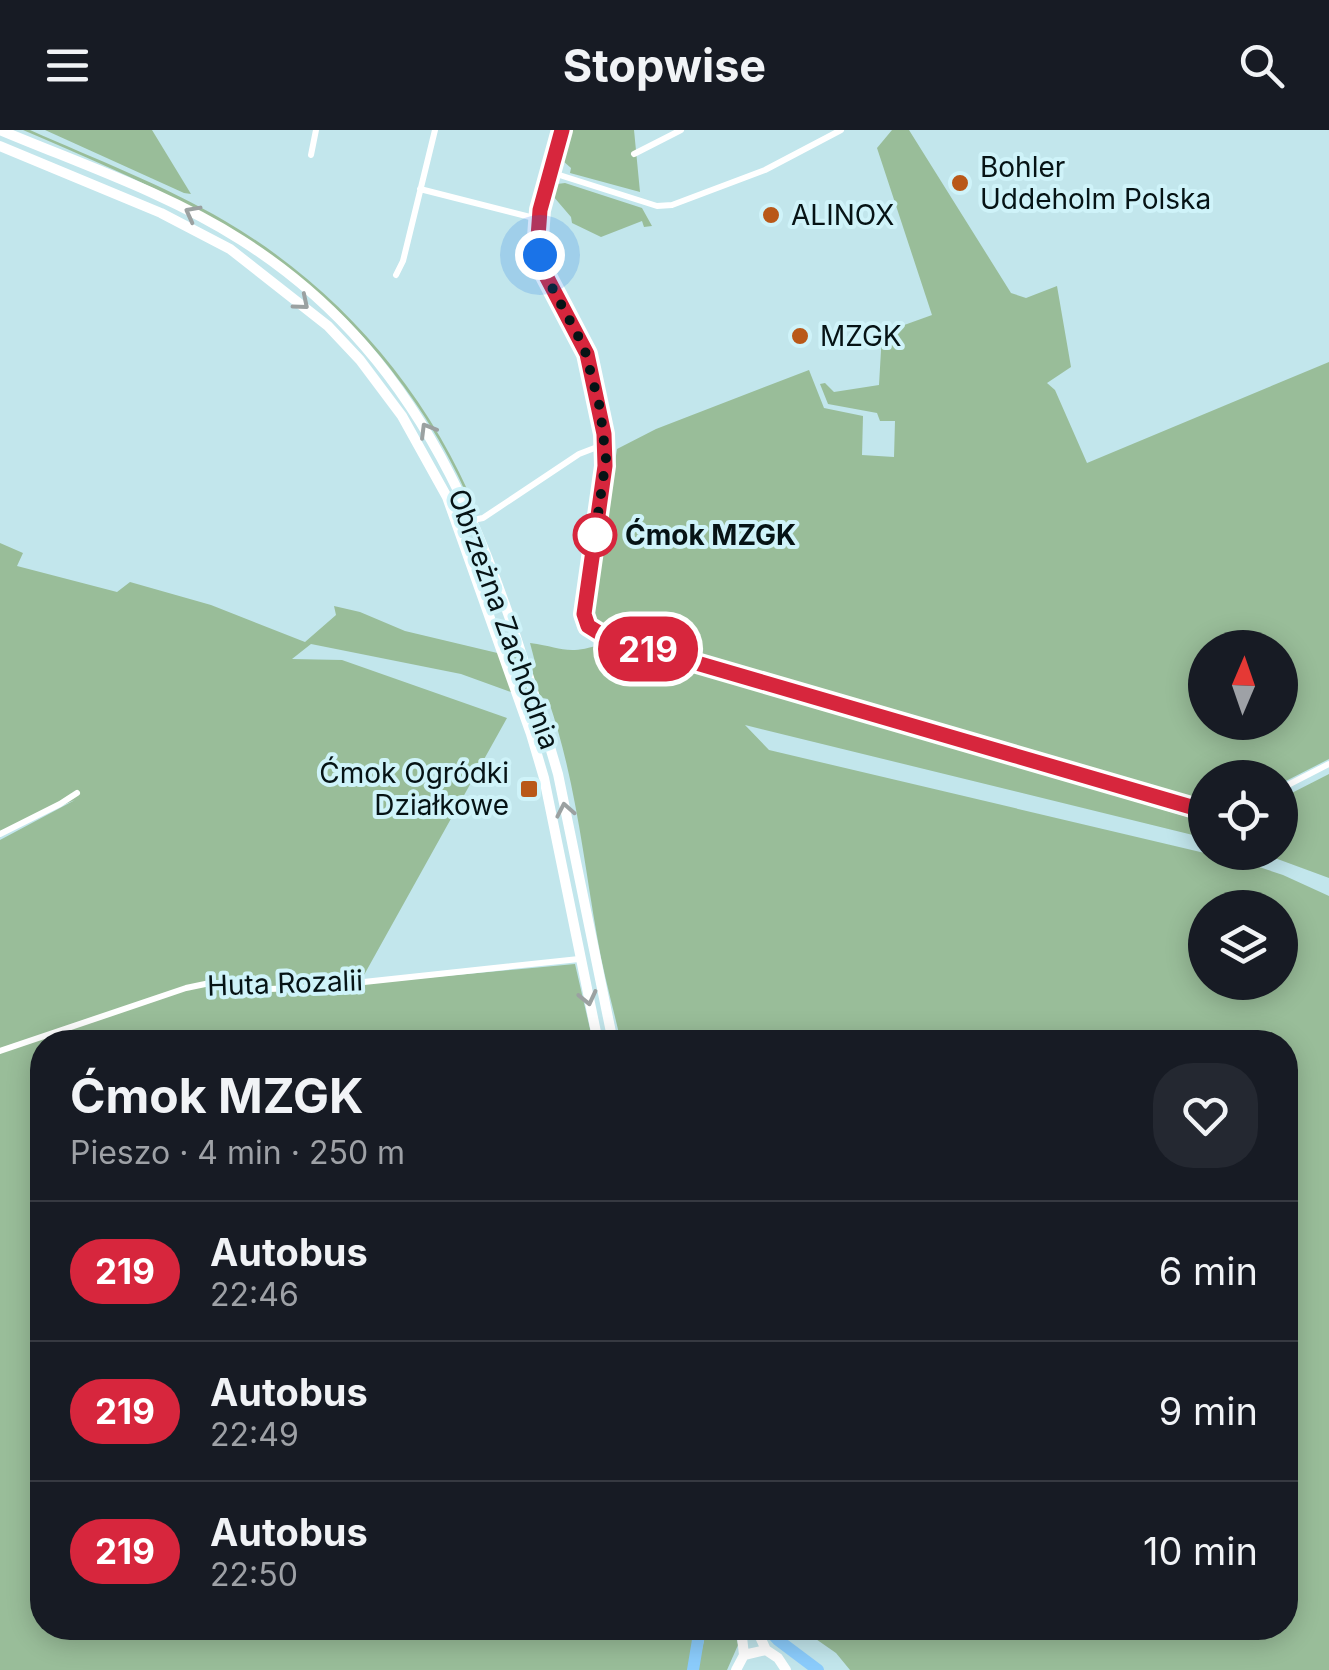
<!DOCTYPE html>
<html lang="pl">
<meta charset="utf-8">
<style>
:root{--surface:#171b24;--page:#242831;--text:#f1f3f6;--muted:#9ea1a6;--line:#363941}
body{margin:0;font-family:Inter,sans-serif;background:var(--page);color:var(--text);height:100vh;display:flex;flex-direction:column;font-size:38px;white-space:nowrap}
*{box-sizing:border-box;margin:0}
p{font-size:32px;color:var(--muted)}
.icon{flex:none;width:55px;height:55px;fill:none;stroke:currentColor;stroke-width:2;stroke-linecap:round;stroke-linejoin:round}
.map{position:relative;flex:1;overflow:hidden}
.details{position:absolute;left:30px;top:900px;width:1268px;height:610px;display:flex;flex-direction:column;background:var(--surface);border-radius:40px;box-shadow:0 5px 25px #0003}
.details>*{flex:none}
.badge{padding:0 20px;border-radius:32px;font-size:35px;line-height:65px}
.needle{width:65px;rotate:2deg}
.buttons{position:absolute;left:1188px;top:500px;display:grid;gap:20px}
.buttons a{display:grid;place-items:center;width:110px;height:110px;border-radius:50%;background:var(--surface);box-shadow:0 5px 25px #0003;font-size:50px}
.you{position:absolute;width:50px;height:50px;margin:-25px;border:8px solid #fff;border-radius:50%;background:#1a73e8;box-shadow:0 0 0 15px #1a73e833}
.map>.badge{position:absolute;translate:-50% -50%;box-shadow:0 0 0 5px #fff}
.round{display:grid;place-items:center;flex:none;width:105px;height:105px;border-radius:40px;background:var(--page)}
.head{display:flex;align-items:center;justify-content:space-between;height:170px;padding:0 40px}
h1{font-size:48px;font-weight:700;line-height:75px}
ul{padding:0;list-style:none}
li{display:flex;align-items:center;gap:30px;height:140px;padding:0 40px;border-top:2px solid var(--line)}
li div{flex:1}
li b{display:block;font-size:38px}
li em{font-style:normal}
li .badge{min-width:110px;font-weight:700;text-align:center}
header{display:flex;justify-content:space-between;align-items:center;height:130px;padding:0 40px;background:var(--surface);font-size:45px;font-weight:700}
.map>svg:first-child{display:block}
</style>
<header><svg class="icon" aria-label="menu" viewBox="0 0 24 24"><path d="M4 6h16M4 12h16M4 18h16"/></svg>Stopwise<svg class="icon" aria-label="search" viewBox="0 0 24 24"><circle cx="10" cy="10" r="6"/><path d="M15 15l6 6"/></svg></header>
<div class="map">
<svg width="1329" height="1540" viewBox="0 0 1329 1540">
<rect width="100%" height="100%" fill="#c2e6ec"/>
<path fill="#99bd99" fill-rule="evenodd" d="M23 0H30C95 29 164 55 225 91 338 157 428 261 477 382 468 371 463 355 456 342 441 312 424 284 404 257 304 119 174 65 23 0Z
M45 0H152L191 64 184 63Z
M572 0H634L640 62 570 43 571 38 563 31Z
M892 0H909L1011 163 1026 168 1057 156 1071 237 1047 253 1055 260 1087 333 1329 232V629L1280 654V648H1205V676L609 503V499L594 490 592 480 617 319 656 299 809 240 824 278 863 286 862 325 894 327 895 291H880L877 283 828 274 820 254 825 253 834 262 879 255 882 203 932 185 877 18ZM1205 518H1280V592H1205Z
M565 53 642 78 652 96 644 97 642 91 601 107 572 93 571 87 553 66 557 54Z
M0 413 23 423 17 436 117 462 130 452 211 475 305 512 336 485 334 476 360 482 405 501 535 532 530 513C562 517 566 526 602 514L1205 692V708L745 595 769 620 1247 733 1283 745 1329 766V1540H850L836 1523 800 1498H1285V912H621C613 877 603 842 597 806 583 726 575 647 548 569L511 562 461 544 311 514 292 529 342 530 507 588 359 854 575 834 593 912H42V1498H695L688 1540H0V710L75 670 0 701ZM1205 778H1280V852H1205Z
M1329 644V748L1261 723 1280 722V669Z
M707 1498H734L738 1515 727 1540H697Z"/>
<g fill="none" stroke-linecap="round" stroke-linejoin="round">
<path stroke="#fff" stroke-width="6" d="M562 0 539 80 538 107 548 150 588 227 605 314 584 484 588 496 604 506 1205 681
M634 24 681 0
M311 25 316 0
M550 42 657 76 672 75 765 40 841 0
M420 59 538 89
M396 145 403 131 435 0
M473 390 483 388 579 324 605 314
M1280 659 1329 634
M0 704 60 674 77 663
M0 921 186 858 210 853 270 859 317 857 579 829"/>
<path stroke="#fff" stroke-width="10" d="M0 0C81 34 167 63 241 110 438 235 496 433 558 644L613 912
M0 16 161 83 230 119 328 196 360 230 402 286 447 367 531 604 544 648 598 912
M741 1498 744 1525
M756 1498 766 1520
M736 1540 744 1525 766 1520 778 1528 786 1540"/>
<path stroke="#8bccfc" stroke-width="12" d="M767 1498 778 1510 818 1540
M693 1540 700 1498"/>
</g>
<defs><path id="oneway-chevron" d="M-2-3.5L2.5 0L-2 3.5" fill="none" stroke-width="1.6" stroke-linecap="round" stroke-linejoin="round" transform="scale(2.5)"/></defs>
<g stroke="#9ba1a1">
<use href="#oneway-chevron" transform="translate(192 83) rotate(-152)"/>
<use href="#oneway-chevron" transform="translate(302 173) rotate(40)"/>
<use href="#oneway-chevron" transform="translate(427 300) rotate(-121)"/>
<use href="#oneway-chevron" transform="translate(565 680) rotate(-101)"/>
<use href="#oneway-chevron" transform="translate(588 868) rotate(77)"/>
</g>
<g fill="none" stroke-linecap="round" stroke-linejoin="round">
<defs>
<path id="line" d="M562 0 540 80 538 107 544 142 587 224 604 304 605 336 584 484 588 496 604 506 1205 681"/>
</defs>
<use href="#line" stroke="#fff" stroke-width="22"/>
<use href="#line" stroke="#d7263d" stroke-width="15"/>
<path stroke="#061315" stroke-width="10" stroke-dasharray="0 18" d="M540 125 548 150 584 217 600 278 606 329 595 405"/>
</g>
<g fill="#b95818" stroke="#cff3f9" stroke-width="4">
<circle cx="960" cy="53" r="10"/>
<circle cx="771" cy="85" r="10"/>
<circle cx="800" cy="206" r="10"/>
<rect x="519" y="649" width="20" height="20" rx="5"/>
</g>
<circle fill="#fff" stroke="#d7263d" stroke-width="5" cx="595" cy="405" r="20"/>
<g text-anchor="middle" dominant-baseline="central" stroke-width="8" stroke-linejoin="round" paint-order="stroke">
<g font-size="28" fill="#061315" stroke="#cff3f9" text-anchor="start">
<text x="980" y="37">Bohler<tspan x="980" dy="32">Uddeholm Polska</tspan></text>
<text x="791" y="85">ALINOX</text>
<text x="820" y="206">MZGK</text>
<text x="509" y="643" text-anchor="end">Ćmok Ogródki<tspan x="509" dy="32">Działkowe</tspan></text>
</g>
<g font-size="28" font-weight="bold" fill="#061315" stroke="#cff3f9" text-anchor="start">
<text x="625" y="405">Ćmok MZGK</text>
</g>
<g font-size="28" fill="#061315" stroke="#cff3f9">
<text transform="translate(504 489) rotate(70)">Obrzeżna Zachodnia</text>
<text transform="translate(285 853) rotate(-2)">Huta Rozalii</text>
</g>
</g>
</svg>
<div class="buttons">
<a><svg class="needle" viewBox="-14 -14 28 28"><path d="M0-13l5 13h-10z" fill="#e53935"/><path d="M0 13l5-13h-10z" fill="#9ea1a6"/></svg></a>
<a><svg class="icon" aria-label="locate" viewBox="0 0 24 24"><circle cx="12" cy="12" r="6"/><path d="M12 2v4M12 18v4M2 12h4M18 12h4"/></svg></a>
<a><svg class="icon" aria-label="layers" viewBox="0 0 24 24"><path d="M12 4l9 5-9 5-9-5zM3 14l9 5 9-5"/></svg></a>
</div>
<div class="you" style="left:540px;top:125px"></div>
<b class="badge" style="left:648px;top:519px;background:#d7263d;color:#fff">219</b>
<section class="details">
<div class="head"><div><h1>Ćmok MZGK</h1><p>Pieszo · 4 min · 250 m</p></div><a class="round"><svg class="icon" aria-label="heart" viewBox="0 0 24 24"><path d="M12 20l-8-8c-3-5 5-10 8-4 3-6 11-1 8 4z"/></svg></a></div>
<ul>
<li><span class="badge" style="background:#d7263d;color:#fff">219</span><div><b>Autobus</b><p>22:46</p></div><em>6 min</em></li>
<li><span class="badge" style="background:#d7263d;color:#fff">219</span><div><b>Autobus</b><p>22:49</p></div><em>9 min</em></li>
<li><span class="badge" style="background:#d7263d;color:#fff">219</span><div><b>Autobus</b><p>22:50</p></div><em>10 min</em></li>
</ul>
</section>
</div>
